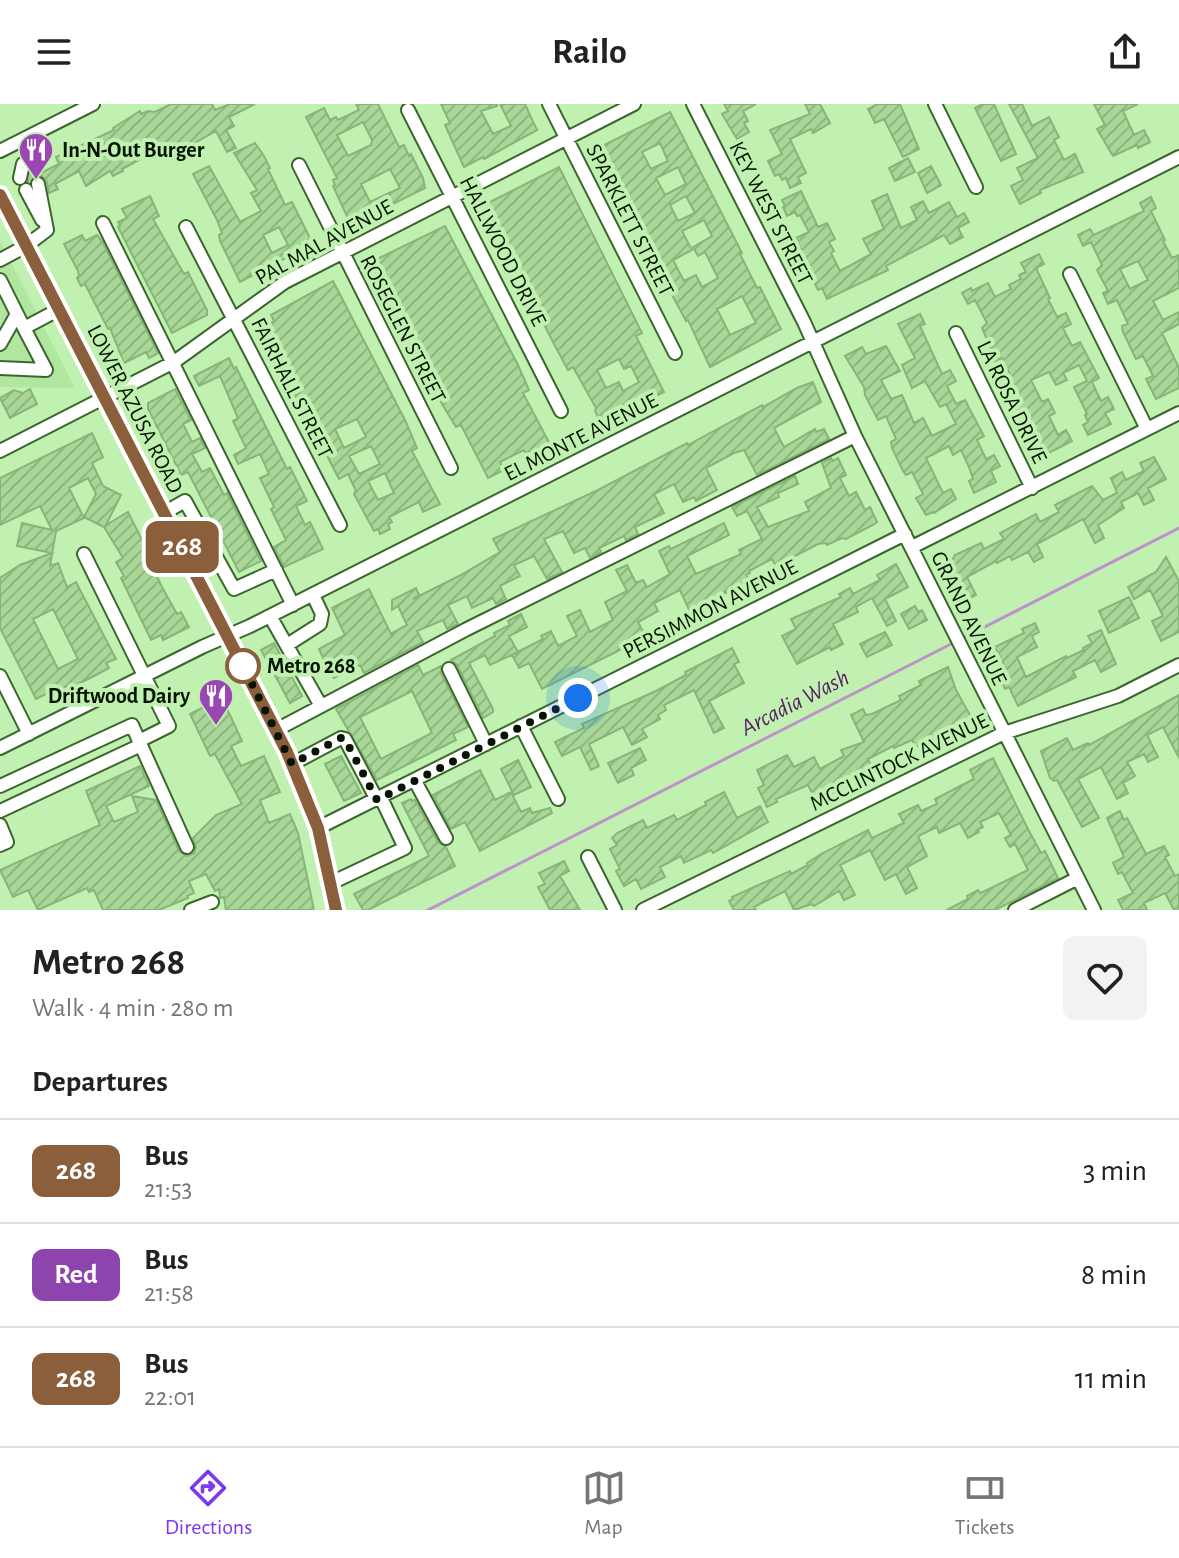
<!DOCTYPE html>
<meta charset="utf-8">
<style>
:root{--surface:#fff;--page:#f2f2f2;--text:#222;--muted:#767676;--line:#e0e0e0;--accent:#7c3aed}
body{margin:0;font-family:"Alegreya Sans",sans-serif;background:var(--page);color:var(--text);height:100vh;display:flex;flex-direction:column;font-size:30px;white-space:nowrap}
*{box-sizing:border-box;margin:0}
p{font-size:26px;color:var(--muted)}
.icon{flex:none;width:44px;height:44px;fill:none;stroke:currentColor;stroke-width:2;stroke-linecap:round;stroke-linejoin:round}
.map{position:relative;height:806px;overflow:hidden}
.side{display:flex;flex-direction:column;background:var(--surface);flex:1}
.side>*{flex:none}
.badge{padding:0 16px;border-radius:12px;font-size:28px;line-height:52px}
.you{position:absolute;width:40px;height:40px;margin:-20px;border:6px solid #fff;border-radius:50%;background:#1a73e8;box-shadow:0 0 0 12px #1a73e833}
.map>.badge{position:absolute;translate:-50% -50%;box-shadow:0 0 0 4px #fff}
h2{padding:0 32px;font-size:30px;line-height:72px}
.round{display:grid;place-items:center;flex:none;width:84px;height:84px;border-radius:12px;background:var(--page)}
.overview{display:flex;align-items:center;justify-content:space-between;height:136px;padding:0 32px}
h1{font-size:38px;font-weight:700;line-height:60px}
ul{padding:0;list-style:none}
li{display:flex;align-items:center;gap:24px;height:104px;padding:0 32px;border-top:2px solid var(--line)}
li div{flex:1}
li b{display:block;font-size:30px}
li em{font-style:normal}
li .badge{min-width:88px;font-weight:700;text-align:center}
header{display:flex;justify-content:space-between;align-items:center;height:104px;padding:0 32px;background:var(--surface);font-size:36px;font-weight:700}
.menu{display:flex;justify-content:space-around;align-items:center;height:112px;border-top:2px solid var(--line);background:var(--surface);font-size:22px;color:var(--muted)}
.menu a{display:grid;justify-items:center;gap:4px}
.menu .selected{color:var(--accent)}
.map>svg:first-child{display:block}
</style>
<header><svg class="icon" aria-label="menu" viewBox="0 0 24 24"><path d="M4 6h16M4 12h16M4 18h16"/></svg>Railo<svg class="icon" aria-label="share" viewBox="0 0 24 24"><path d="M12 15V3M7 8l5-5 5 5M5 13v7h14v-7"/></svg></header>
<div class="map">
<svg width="1179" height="806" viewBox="0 0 1179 806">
<defs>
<pattern id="building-hatch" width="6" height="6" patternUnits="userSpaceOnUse" patternTransform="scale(2)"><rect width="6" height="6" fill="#a8d798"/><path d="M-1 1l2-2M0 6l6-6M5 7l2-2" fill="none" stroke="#8fb881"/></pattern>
</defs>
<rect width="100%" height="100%" fill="#c1f1b1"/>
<path fill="#b1e6a0" d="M0 137 75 284 0 283Z"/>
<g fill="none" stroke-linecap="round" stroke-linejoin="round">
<path stroke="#bd92ca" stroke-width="3" d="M961 535 1179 424
M428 806 955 538"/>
</g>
<path fill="url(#building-hatch)" stroke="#87b578" stroke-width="2" fill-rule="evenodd" d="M171 0H212L215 6 230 0H255L229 13 234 22 226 26 236 44 227 48 216 27 177 49 175 43 162 49 159 45 122 65 123 67 113 72 110 67 86 82 79 67 55 80 58 85 49 89 47 78 42 72 36 71 28 77 30 69 36 66 39 70 59 60 56 53 114 26 113 24 140 7 141 10 148 7 155 8Z
M356 0H378L399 43 404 41 409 52 411 50 423 74 425 84 351 121 333 82 335 81 333 76 337 74 306 13 324 4 330 16 336 13 338 16 359 6ZM363 18 372 36 371 41 348 52 337 31ZM390 65 400 84 370 98 361 80Z
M441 0H497V2L481 7 493 30 511 22 500 0H525L537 26 484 55 483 53 464 63 445 21 450 19Z
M724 0H756L743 7 748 17 744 19 749 28 737 35 722 10 728 7Z
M805 0H820L830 19 813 29 811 25 790 35 806 69 798 73 801 79 790 84 786 74 782 76 779 70 775 72 768 57 782 50 770 26 810 10Z
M878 0H900L919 45 903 53 884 15 875 19 868 5Z
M983 0H994L1016 50 1001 57 975 4Z
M1009 0H1022L1032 22 1049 13 1059 33 1054 36 1064 56 1075 50 1083 68 1040 86 1041 89 1020 100 1011 82 1023 76 1017 64 1038 54Z
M1094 0H1138L1123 7 1134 31 1144 26 1150 38 1138 44 1137 41 1113 52 1097 25 1105 21Z
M670 8 742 149 740 150 757 184 760 183 781 225 710 263 688 216 686 217 670 187 667 188 657 160 598 49 601 48 598 44ZM660 39 668 57 651 65 642 48ZM678 63 686 80 665 91 656 74ZM686 92 695 109 678 117 670 101ZM704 116 712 132 693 143 698 152 705 148 718 174 702 183 696 171 684 177 673 156 692 146 682 127ZM742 192 756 219 730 231 717 205Z
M255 39 264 52 270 64 268 65 285 101 292 98 313 140 240 178 220 137 219 131 222 129 217 116 193 70 209 62 240 118 261 107 251 89 257 86 234 49ZM279 123 288 141 272 149 263 131Z
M908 54 915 68 895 77 889 64Z
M931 62 941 81 927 89 918 69Z
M559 63 642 229 636 232 664 288 601 319 595 307 596 304 573 263 568 266 555 242 488 110 490 109 486 100ZM619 255 624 265 631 262 639 278 623 287 619 278 606 284 597 266Z
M801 87 818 123 827 119 835 135 829 138 834 147 831 149 840 167 871 150 863 135 884 125 872 97 887 90 901 124 917 116 911 103 923 97 929 109 949 98 957 113 964 109 969 118 958 124 963 133 950 140 944 131 886 162 888 166 827 195 822 184 818 186 798 146 801 145 796 134 809 128 800 111 797 112 795 108 787 112 783 103 785 102 782 96Z
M150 92 159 112 153 115 184 170 188 168 207 206V211L172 229 118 123 120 122 118 118 127 114 122 105Z
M1151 93 1156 104 1151 107 1165 136 1163 137 1172 154 1179 151V184L1153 197 1163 216 1179 208V220L1162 229 1179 264V284L1156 295 1146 275 1153 272 1143 252 1136 255 1123 228 1122 222 1128 220 1117 196 1108 200 1103 189 1108 187 1097 166 1102 161 1091 138 1083 142 1078 131 1090 125 1094 131 1144 107 1140 99ZM1138 157 1148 176 1130 185 1120 165Z
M445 122 518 261 529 286 523 289 551 342 528 354 524 346 500 358 504 366 488 374 461 321 456 323 442 300 389 194 391 193 375 167 377 164 373 157Z
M82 131 85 137 97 131 102 137 158 249 149 254 146 248 124 259 110 224 108 225 85 180 81 182 77 174 79 172 78 167 64 140Z
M1039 150 1044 160 1036 164 1050 194 1048 195 1057 213 1066 209 1071 220 1063 224 1072 242 1080 238 1099 274 1092 278 1101 297 1108 293 1114 305 1105 309 1111 320 1088 331 1083 321 1088 318 1085 311 1087 310 1074 283 1087 277 1079 261 1063 269 1067 276 1056 281 1049 268 1031 276 1042 298 1048 295 1055 309 1049 312 1058 331 1066 326 1072 337 1041 353 1031 335 1039 331 1028 310 1021 313 1019 310 1007 286 1009 285 1007 280 1013 277 1002 254 993 258 988 247 991 245 982 224 987 219 975 196 968 200 962 189 971 184 972 187 988 179 995 193 1011 185 1009 181 1021 175 1019 171 1026 168 1021 159Z
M333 177 406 318 417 344 412 347 440 400 423 408 419 398 389 413 392 418 388 420 390 425 380 430 378 425 374 427 354 390 356 387 348 370 339 375 321 340 324 339 296 293 263 223 274 217 271 211ZM357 315 366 333 344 344 335 325ZM371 342 380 360 359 370 349 352ZM385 369 394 389 378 396 368 377Z
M920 210 925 220 920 222 942 270 950 266 956 277 947 282 956 300 965 296 984 332 977 336 986 355 994 351 1000 362 991 367 996 378 974 389 969 377 973 375 969 363 961 346 953 351 949 342 926 354 943 389 951 385 956 395 934 409 933 408 926 411 916 394 923 390 912 368 906 371 903 367 892 344 891 338 896 335 886 312 878 316 865 291 864 283 845 252 862 243 866 250 886 242 900 267 881 276 891 295 902 291 914 319 923 314 932 332 956 320 946 300 940 303 925 277 912 284 902 261 915 254 898 220Z
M229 254 234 265 236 263 287 365 290 363 307 397 296 402 305 421 310 418 323 445 284 463 274 443 286 436 271 405 274 403 260 374 269 370 260 350 238 360 234 351 246 344 233 317 238 314 220 272 199 282 194 272Z
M813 278 821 298 774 324 784 343 815 325 816 328 824 325 829 335 757 371 744 346 734 349 706 364 717 386 696 397 694 393 683 398 674 380 654 390 664 409 635 423 638 430 626 436 624 432 599 444 601 448 590 454 585 444 574 449 563 427 544 435 562 468 547 475 534 452 514 461 520 472 500 482 506 495 496 500 493 494 472 504 467 492 448 501 458 520 447 525 443 516 417 527 423 538 364 569 360 561 334 574 330 570 319 545 345 531 332 504 369 485 392 532V529L407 521 398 502 392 506V496L416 484 419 491 413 495 459 472 500 448 493 435 598 386 687 339 688 341 697 336 762 301 763 303 797 284Z
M30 285 37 300 10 314 0 294 14 286 23 289Z
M175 285 191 316 183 320 192 338 200 334 205 344 192 350 202 368 210 364 224 391 227 389 261 457 239 468 188 368 181 371 148 305V299Z
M92 329 103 353 92 359 103 382 121 391 106 421 128 408 146 444 150 442 155 453 149 456 162 483 177 510 181 508 189 523 163 536 161 531 151 536 121 474 124 472 116 458 123 454 104 423 84 413 96 390 88 374 69 384 84 414 56 427 50 462 58 459 67 483 76 478 116 555 106 559 109 564 94 572 48 595 46 590 36 595 0 524V474L20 461 52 449 17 442 22 419 52 426 40 402 0 421V374ZM53 505 78 555 58 565 33 515Z
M1154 353 1166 375 1148 384 1154 396 1144 401 1138 389 1121 398 1124 404 1098 421 1104 434 1095 439 1083 415 1037 440 1043 453 1034 458 1028 448 1012 456 1010 452 997 459 996 457 967 473 976 491 966 496 947 459 953 455 955 451 981 439 984 445 1004 435 1000 429 1036 410 1040 418 1059 408 1055 401 1092 382 1103 396 1117 389 1111 374 1122 368 1126 376 1144 367 1140 359Z
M831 354 833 357 838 354 846 371 840 374 849 392 856 388 865 406 870 403 877 418 873 421 846 435 842 434 827 441 826 439 818 440 793 453 795 458 778 466 772 455 749 467 750 469 746 471 749 477 708 498 710 501 691 510 680 486 654 499 658 507 638 518 646 533 542 585 529 559 519 564 512 551 543 535 541 532 551 527 558 542 577 532 567 512 580 506 590 528 613 516 605 498 627 487 616 466 627 461 636 479 643 476 647 483 670 470 659 447 669 442 671 445 724 419 729 431 687 452 696 470 741 450 739 446 762 435 747 407 737 412 732 403 795 372 798 380 778 389 779 393 757 403 768 423 809 407 805 398 831 384 822 359Z
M1166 453 1179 477V528L1161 537 1152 517 1163 512 1150 486 1134 495 1128 483 1156 468Z
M896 460 908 483 885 495 896 517 887 522 872 494 856 503 858 508 833 520 843 540 831 546 830 543 797 560 782 532 796 525 791 515 841 493 839 490 850 484 853 490 880 476 877 471Z
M1129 493 1139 514 1109 529 1099 507Z
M915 502 918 508 922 506 927 516 909 525 901 510Z
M521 510 527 523 509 532 518 548 490 561 485 551 469 559 493 605V608L483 614 457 561 451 556 495 532 494 529 510 521 508 517Z
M1035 519 1039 528 1032 532 1037 543 1017 553 1026 573 1066 552 1067 554 1084 546 1083 544 1092 539 1088 532 1101 526 1116 560 1101 568 1095 556 1073 567 1076 573 1018 602 1009 583 1005 585 998 569 1006 565 995 543 1024 529 1022 525Z
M885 528 892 541 867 553 860 540Z
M274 539 302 592 290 599 261 546Z
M732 544 739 558 734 560 744 579 709 597 724 624 714 629 694 586 664 601 666 606 658 611 660 615 642 625 647 633 632 641 623 623 589 640 599 662 591 666 580 643 562 652 555 638 584 624 582 620 656 587 686 571 685 568Z
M418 561 423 571 441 562V569L468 623 453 630 456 636 377 676 336 605ZM412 587 432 629 381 655 360 613Z
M948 563 956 586 975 620 948 634 944 627 916 643 912 636 894 644 893 642 868 655 872 664 868 666 870 670 831 687 832 689 816 697 808 681 776 695 777 698 767 703 758 684 764 681 757 666 787 651 794 663 814 653 820 665 844 652 841 646 864 638 851 611 863 605 866 611 872 610 901 596 899 592 921 581 919 577Z
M1179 591V654L1163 623 1147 631 1158 653 1148 658 1144 650 1127 658 1135 672 1123 679 1128 689 1117 695 1101 663 1078 675 1099 714 1082 723 1057 676 1054 677 1050 674 1041 647 1067 634 1073 646 1088 639 1089 641Z
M222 594 242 637 231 642 241 662 264 652 280 688 260 696 269 719 290 710 298 729 314 806H226L224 793 220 794 219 785 215 787 206 770 189 777 194 789 187 792 188 794 159 806H103L94 786 89 788 87 784 38 806 28 786 13 793 0 766 100 721 86 687 140 662 149 682 106 702 114 718 138 708 132 692 156 696 179 747 187 752 194 749 196 743 193 734 216 711 242 700 215 650 210 652 190 610Z
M640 644 646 656 631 664 634 671 618 679 608 659Z
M341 652 361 689 344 697 325 660Z
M993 654 1029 727 1041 749 1045 747 1058 774 995 806H947L968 795 967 792 978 786 980 789 985 787 1028 766 1015 740 1010 743 1005 734 1011 731 999 709 980 718 983 723 977 726 979 728 968 734 960 719 939 729 937 723 918 732 927 752 907 763 917 784 906 790 896 770 885 776 870 746 840 761 855 791 844 796 839 787 814 802 812 800 794 806 785 787 754 803 756 806H734L729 797 733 795 732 793 790 767 791 770 808 761 807 759 821 750 868 726 872 734 904 719 899 710 918 701 921 707 937 700 935 695 974 675 970 666Z
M518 656 531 683 514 691 501 665Z
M480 666 495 696 511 688 521 708 530 704 532 709 550 704 552 709 480 747 465 718 451 725 433 691Z
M724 688 737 714 760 702 768 718 713 749 711 746 684 759 681 752 660 763 665 773 641 785 636 775 624 782 616 767 620 765 610 745 617 741 612 734 617 729 643 716 647 724 674 711 677 716 706 701 705 698Z
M411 695 412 697 415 696 438 738 446 743 455 762 368 806H363L354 790 429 752 402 699Z
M1120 707 1124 716 1127 714 1146 750 1164 742 1169 751 1165 753 1175 772 1179 770V806H1174L1165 789 1144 799 1147 806H1123L1118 796 1133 789 1122 768 1118 770 1113 759 1124 753 1107 714Z
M564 757 569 767 560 772 580 806H550L538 783 545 780 539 769Z"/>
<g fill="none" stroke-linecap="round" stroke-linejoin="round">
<path stroke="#a5d097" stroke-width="12" stroke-dasharray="12 6" stroke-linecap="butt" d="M32 68 38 80"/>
<defs>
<path id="minor" d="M549 0 675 249
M693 0 804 218 855 332 1094 806
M935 0 976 83
M408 6 561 307
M0 47 93 0
M299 61 451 364
M20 74 23 60 40 50 33 31
M38 80 47 126
M26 86 42 116
M103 119 293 501
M186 123 340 421
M0 156 26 142 47 126
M1070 170 1147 325
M0 176 24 224 58 206
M956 229 1032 384
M0 240 17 210
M0 264 46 266 24 224
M0 347 174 258 285 178 634 0
M164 409 185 397 234 485 276 466
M912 443 1179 309
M84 450 169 622 139 637 187 743
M270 512 321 602
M287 541 320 520 322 510 313 491
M449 565 486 640
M0 572 29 630
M521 622 558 695
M276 626 467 525 855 332
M0 644 202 543 250 522 1179 53
M292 660 341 634 345 635 377 696
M415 677 446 734
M0 682 132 621 139 637
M0 707 141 641
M0 721 7 738 0 741
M318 724 905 430
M588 753 615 806
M331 779 405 744 381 694
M191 806 212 798
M643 806 1004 629 1118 592 1179 561
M1015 806 1078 774"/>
<path id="major" d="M0 91 287 648 318 724 336 806"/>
</defs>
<use href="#minor" stroke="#3c662d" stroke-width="16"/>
<use href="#major" stroke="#fff" stroke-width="20"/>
<use href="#minor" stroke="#fff" stroke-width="12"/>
<use href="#major" stroke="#a5c5f5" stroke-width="16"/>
</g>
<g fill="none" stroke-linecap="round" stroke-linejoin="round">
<defs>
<path id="line" d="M0 91 287 648 318 724 336 806"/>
</defs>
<use href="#line" stroke="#fff" stroke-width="18"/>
<use href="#line" stroke="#8b5e3c" stroke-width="12"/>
<path stroke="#051501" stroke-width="8" stroke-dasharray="0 14.4" d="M243 562 238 552 292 660 341 634 345 635 377 696 578 594"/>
</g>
<defs>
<symbol id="restaurant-pin" viewBox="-11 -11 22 30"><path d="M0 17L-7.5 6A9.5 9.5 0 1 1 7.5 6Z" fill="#9b46b4" stroke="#c1f1b1"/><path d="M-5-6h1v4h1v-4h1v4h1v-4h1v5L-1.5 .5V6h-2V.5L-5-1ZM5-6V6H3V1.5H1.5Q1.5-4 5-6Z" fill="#fff"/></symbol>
</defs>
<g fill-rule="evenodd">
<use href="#restaurant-pin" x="16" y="26" width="40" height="54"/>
<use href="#restaurant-pin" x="196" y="572" width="40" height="54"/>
</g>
<circle fill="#fff" stroke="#8b5e3c" stroke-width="4" cx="243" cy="562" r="16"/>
<g text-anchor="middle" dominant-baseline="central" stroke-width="8" stroke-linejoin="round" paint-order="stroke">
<g font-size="22" font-weight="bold" fill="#051501" stroke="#c1f1b1" text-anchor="start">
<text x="62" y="46">In-N-Out Burger</text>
<text x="190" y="592" text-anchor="end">Driftwood Dairy</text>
</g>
<g font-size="22" fill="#051501" stroke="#c1f1b1">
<text transform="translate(771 109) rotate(63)">KEY WEST STREET</text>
<text transform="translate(630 116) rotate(63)">SPARKLETT STREET</text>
<text transform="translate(324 138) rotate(-29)">PAL MAL AVENUE</text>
<text transform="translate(503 147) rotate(63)">HALLWOOD DRIVE</text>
<text transform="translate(403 225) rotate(63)">ROSEGLEN STREET</text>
<text transform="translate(292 284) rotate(63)">FAIRHALL STREET</text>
<text transform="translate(1012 298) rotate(64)">LA ROSA DRIVE</text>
<text transform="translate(135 305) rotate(63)">LOWER AZUSA ROAD</text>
<text transform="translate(581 333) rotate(-27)">EL MONTE AVENUE</text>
<text transform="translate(710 505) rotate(-27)">PERSIMMON AVENUE</text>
<text transform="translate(969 514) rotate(64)">GRAND AVENUE</text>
<text transform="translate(899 658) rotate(-26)">MCCLINTOCK AVENUE</text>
</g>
<g font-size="22" font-weight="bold" fill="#051501" stroke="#c1f1b1" text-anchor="start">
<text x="267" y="562">Metro 268</text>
</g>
<g font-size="24" font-style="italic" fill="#572166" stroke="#c1f1b1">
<text transform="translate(795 599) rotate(-27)">Arcadia Wash</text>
</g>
</g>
</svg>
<div class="you" style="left:578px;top:594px"></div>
<b class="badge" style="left:182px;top:443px;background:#8b5e3c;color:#fff">268</b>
</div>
<section class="side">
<div class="overview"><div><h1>Metro 268</h1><p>Walk · 4 min · 280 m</p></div><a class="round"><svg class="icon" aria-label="heart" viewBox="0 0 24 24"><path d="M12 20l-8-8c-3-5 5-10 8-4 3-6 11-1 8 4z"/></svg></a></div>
<h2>Departures</h2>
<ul>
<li><span class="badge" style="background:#8b5e3c;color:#fff">268</span><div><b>Bus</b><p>21:53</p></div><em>3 min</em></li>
<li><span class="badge" style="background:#8e44ad;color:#fff">Red</span><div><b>Bus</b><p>21:58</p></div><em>8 min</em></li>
<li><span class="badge" style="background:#8b5e3c;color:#fff">268</span><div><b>Bus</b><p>22:01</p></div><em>11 min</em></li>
</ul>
</section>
<nav class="menu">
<a class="selected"><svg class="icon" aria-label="directions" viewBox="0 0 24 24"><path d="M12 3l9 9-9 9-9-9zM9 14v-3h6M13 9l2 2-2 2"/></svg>Directions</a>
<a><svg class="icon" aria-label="map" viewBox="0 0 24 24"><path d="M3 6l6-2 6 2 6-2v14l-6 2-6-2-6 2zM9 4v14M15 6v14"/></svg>Map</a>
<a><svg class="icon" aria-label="tickets" viewBox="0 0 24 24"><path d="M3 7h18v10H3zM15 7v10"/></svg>Tickets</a>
</nav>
